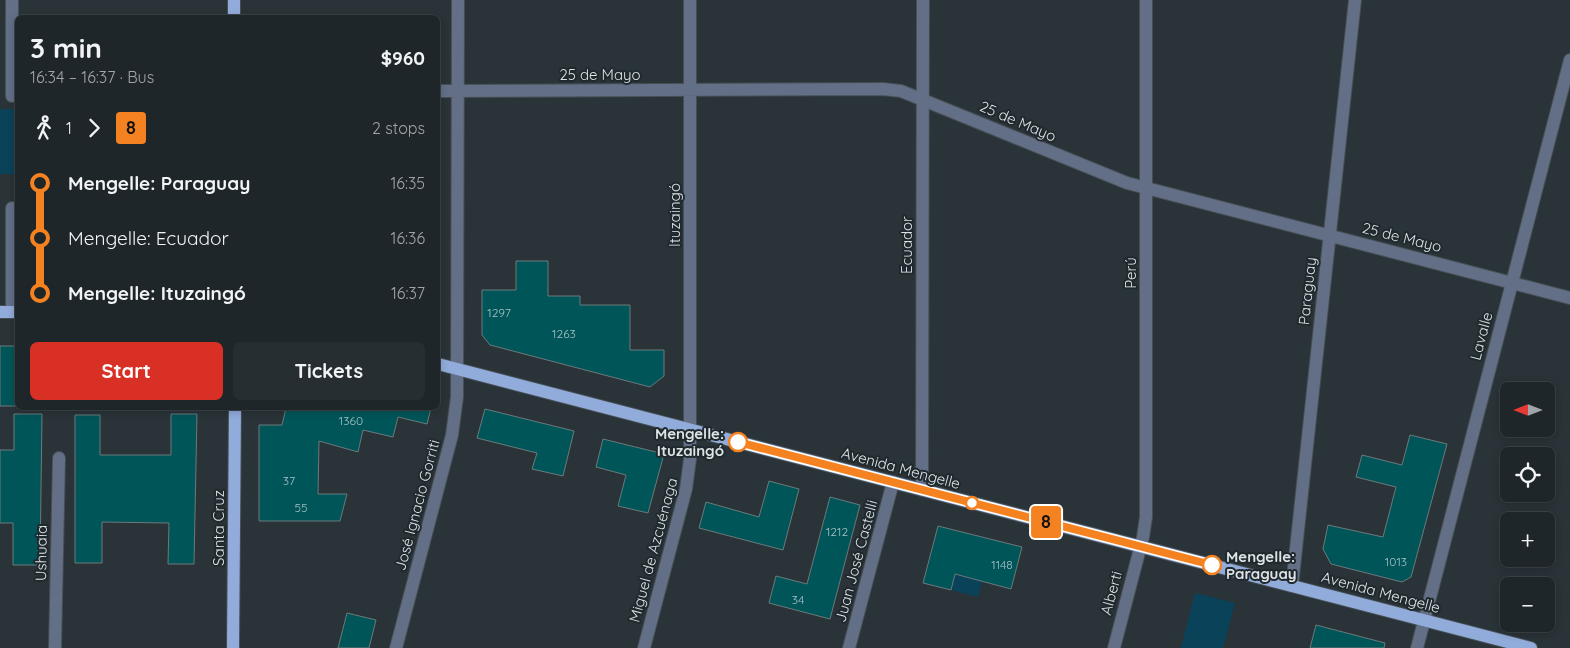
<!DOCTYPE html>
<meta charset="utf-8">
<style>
:root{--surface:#1f262a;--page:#272e32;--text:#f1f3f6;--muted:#a1a5a8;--line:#3c4347;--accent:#d93025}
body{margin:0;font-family:Quicksand,sans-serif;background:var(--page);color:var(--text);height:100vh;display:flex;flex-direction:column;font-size:19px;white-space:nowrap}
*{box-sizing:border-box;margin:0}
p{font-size:16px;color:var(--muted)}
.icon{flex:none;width:28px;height:28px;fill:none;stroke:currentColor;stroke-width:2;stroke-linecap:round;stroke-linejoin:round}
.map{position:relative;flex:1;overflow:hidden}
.side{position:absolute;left:15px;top:15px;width:425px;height:395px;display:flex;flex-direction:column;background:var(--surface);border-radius:8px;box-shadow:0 2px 8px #0003,0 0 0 1px var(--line)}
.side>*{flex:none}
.badge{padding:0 10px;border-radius:4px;font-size:18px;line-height:32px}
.needle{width:32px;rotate:270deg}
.tools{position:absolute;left:1500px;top:382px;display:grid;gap:10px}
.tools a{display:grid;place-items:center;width:55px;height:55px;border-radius:8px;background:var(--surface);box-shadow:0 2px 8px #0003,0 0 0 1px var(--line);font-size:25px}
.map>.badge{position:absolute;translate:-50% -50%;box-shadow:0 0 0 2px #fff}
.legs{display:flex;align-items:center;gap:8px;height:55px;padding:0 15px;font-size:16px}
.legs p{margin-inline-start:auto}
.summary{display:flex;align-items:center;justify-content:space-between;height:85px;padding:0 15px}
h1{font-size:28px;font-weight:700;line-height:38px}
.primary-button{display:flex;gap:10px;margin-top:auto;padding:10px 15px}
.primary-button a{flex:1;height:58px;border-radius:8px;background:var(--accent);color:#fff;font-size:20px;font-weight:700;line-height:58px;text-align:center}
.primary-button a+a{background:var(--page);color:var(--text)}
ul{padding:0 15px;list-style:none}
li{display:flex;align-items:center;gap:18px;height:55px;font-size:19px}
li i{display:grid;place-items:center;width:8px;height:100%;margin:0 6px;background:currentColor}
li i::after{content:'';width:12px;height:12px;margin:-6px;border:4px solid;border-radius:50%;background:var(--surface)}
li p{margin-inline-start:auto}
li:first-child i{background:linear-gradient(#0000 50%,currentColor 0)}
li:last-child i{background:linear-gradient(currentColor 50%,#0000 0)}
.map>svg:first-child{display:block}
</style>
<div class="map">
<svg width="1570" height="648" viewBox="0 0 1570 648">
<rect width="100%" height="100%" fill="#293338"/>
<path fill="#0a4259" d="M0 109H17V174H0Z
M966 533 993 540 978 597 951 590Z
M1195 593 1235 603 1223 648H1181Z"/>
<path fill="#005559" stroke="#6c7a7b" d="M516 261H548V296H580V305H630V350H664V376L650 387 490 345 482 335V290H516Z
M0 346H18V406H0Z
M286 408H431L427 424 398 417 393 437 363 430 358 452 319 441 318 494H347L340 521H259V425H282Z
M485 409 574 431 563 476 532 469 537 453 477 438Z
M14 414H42L40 565H13V523H0V450H14Z
M171 414H197L194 564H168L169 523 102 522V563H75V415H100V455H171Z
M1410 435 1447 444 1411 577 1402 582 1331 564 1323 549 1328 525 1383 537 1396 487 1356 477 1362 455 1402 465Z
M603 439 664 454 648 513 618 506 626 475 596 467Z
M769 481 799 489 783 550 699 528 706 502 759 517Z
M830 497 860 505 830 619 769 603 776 576 807 584Z
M938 526 1022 547 1011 589 955 574 951 590 923 583Z
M347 613 376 620 369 648H338Z
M1316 625 1385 643 1384 648H1310Z"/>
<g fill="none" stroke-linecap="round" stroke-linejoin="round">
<defs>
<path id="minor" d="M12 0V96
M438 91 883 89 901 91 1127 183 1570 298
M12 312V208
M922 490 923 0
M1292 586 1355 0
M55 648 59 458
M396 648 452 435 457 397 458 0
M644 648 686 489 690 459V0
M849 648 893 482
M1114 648 1143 537 1146 517V0
M1417 648 1570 60"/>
<path id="major" d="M234 0V18
M0 312H18
M438 364 1531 648
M233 648 235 408"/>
</defs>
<use href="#minor" stroke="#464f54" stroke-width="14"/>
<use href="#major" stroke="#464f54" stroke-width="14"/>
<use href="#minor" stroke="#626f86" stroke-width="12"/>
<use href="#major" stroke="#91abda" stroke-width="12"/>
</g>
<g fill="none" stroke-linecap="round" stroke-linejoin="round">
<defs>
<path id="line-1" d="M738 442 1212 565"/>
</defs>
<use href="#line-1" stroke="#fff" stroke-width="11"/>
<use href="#line-1" stroke="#f58220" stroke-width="8"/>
</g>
<g fill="#fff" stroke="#f58220" stroke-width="2.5">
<circle cx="738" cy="442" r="9"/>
<circle cx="972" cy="503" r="6"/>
<circle cx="1212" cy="565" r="9"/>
</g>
<g text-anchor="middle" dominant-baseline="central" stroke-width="4" stroke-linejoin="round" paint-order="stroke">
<g font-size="12" fill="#a6c0c3">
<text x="499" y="312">1297</text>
<text x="564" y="333">1263</text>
<text x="351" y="420">1360</text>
<text x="289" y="480">37</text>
<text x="301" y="507">55</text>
<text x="837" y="531">1212</text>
<text x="1396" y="561">1013</text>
<text x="1002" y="564">1148</text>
<text x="798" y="599">34</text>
</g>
<g font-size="15" fill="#dde3e6" stroke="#1f292e">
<text x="600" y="74">25 de Mayo</text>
<text transform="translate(1018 121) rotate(23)">25 de Mayo</text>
<text transform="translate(674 215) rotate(-90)">Ituzaingó</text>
<text transform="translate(1402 237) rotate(14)">25 de Mayo</text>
<text transform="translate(906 245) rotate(-90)">Ecuador</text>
<text transform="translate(1130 273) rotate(-90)">Perú</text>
<text transform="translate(1307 291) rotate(-84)">Paraguay</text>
<text transform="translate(1481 336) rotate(-75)">Lavalle</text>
<text transform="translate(901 468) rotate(15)">Avenida Mengelle</text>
<text transform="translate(417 505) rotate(-75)">José Ignacio Gorriti</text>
<text transform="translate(218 528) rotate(-90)">Santa Cruz</text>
<text transform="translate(653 550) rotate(-75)">Miguel de Azcuénaga</text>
<text transform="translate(41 553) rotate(-89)">Ushuaia</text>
<text transform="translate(856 561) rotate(-75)">Juan José Castelli</text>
<text transform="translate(1381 592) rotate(15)">Avenida Mengelle</text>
<text transform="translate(1111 593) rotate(-75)">Alberti</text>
</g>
<g font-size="15" font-weight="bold" fill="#dde3e6" stroke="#1f292e" text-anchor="end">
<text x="724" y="433">Mengelle:<tspan x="724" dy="17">Ituzaingó</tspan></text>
<text x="1226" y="556" text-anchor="start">Mengelle:<tspan x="1226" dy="17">Paraguay</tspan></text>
</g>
</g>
</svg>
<div class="tools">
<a><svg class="needle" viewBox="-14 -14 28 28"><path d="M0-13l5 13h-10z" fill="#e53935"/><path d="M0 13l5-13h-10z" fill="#a1a5a8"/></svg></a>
<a><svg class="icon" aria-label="locate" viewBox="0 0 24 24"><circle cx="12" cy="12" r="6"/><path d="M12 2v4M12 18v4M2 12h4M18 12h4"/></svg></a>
<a>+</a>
<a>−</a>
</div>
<b class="badge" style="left:1046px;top:522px;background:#f58220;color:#111">8</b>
<section class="side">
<div class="summary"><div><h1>3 min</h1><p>16:34 – 16:37 · Bus</p></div><b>$960</b></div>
<div class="legs"><svg class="icon" aria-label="walk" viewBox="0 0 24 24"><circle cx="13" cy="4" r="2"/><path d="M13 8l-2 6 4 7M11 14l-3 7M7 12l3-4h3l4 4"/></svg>1<svg class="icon" aria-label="forward" viewBox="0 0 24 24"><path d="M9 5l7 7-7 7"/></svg><b class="badge" style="background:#f58220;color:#111">8</b><p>2 stops</p></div>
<ul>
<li><i style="color:#f58220"></i><b>Mengelle: Paraguay</b><p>16:35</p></li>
<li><i style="color:#f58220"></i><span>Mengelle: Ecuador</span><p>16:36</p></li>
<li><i style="color:#f58220"></i><b>Mengelle: Ituzaingó</b><p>16:37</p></li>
</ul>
<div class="primary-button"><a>Start</a><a>Tickets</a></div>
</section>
</div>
